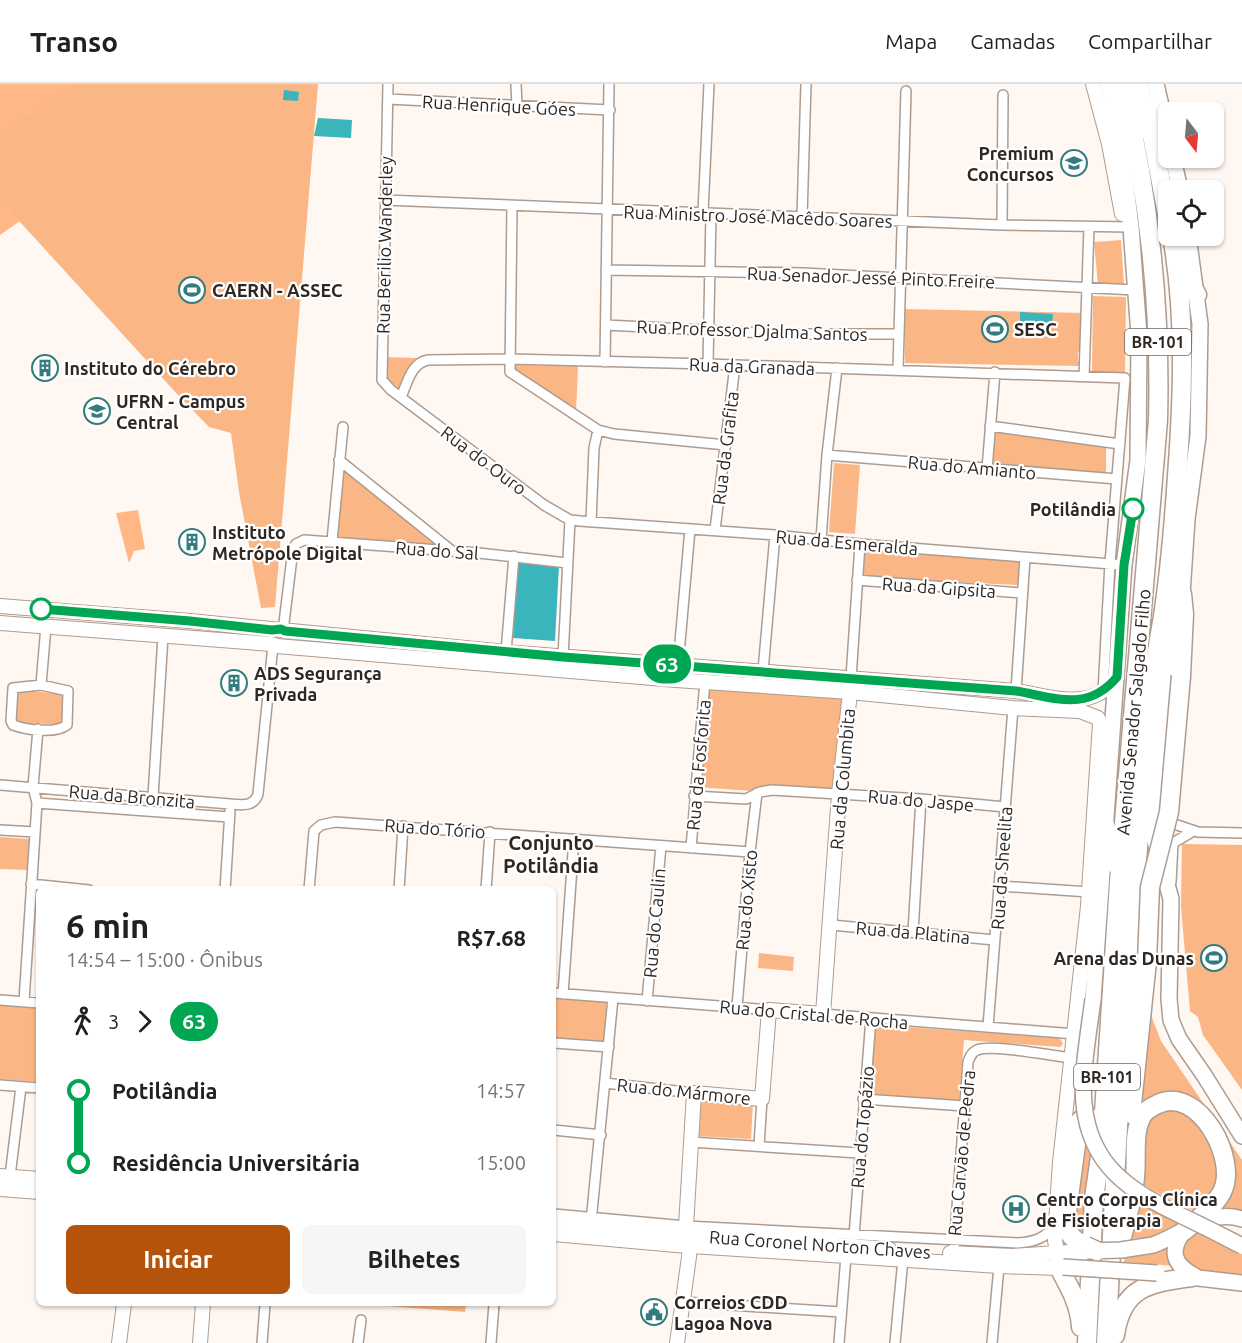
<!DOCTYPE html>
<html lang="pt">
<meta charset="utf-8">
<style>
:root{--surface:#fff;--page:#f6f6f6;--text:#202124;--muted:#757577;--line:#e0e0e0;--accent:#b45309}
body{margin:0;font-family:Ubuntu,sans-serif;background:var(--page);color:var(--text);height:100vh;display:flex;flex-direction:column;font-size:22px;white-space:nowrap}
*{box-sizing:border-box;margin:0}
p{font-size:20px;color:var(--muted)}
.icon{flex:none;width:33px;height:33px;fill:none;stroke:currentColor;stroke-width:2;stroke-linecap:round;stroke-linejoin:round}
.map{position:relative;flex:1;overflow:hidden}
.details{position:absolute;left:36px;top:802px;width:520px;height:420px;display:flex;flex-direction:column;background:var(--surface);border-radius:9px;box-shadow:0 2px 4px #0004}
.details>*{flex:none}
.badge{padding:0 12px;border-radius:20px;font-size:21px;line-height:39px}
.needle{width:39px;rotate:164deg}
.fabs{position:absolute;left:1158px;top:18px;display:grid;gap:12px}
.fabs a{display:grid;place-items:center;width:66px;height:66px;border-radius:9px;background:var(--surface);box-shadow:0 2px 4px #0004;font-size:30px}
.map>.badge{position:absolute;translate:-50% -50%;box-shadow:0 0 0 3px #fff}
.legs{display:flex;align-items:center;gap:9px;height:66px;padding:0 30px;font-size:20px}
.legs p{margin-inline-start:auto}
.head{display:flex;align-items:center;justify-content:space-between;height:102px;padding:0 30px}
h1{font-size:33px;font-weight:700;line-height:45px}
.primary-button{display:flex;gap:12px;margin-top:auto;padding:12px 30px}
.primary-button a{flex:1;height:69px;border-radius:9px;background:var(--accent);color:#fff;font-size:24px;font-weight:700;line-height:69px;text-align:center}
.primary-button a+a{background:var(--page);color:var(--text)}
ul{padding:0 30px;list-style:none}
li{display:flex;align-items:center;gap:21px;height:72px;font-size:22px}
li i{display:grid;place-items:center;width:9px;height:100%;margin:0 8px;background:currentColor}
li i::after{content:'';width:15px;height:15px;margin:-8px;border:4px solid;border-radius:50%;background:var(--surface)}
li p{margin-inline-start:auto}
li:first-child i{background:linear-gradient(#0000 50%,currentColor 0)}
li:last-child i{background:linear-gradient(currentColor 50%,#0000 0)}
header{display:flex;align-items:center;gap:36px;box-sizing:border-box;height:84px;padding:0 30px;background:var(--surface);border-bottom:2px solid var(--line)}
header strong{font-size:28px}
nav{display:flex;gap:33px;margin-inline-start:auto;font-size:21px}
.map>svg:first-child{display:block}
</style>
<header>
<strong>Transo</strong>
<nav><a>Mapa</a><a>Camadas</a><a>Compartilhar</a></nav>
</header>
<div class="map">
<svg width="1242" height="1259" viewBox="0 0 1242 1259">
<rect width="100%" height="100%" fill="#fff7f1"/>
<path fill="#fab684" d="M0 0H318L275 523 261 524 239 408 231 349 209 343 178 311 0 116Z
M1121 156 1124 201H1098L1094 158Z
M1093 212 1126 213 1125 288H1092Z
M904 225 1086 229 1084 261 1078 268V277L1082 282 905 279Z
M384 273 418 274 400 306 385 292Z
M514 281 578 282 576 328 514 286Z
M993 346 1106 361V389L1049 386 991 378Z
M834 379 860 381 855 450 829 448Z
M342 381 440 465 338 455Z
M860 461 1020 477 1018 501 862 494Z
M711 599 842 610 837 707 767 702 752 707 696 703Z
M15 606 68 610 64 641 13 638Z
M0 753 30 755 28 786 0 785Z
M1182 760 1242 761V1006L1203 951 1198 933 1190 927 1181 823Z
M759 869 794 873 793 887 758 884Z
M554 912 607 917 604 959 554 954Z
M0 920 39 923V998L0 995Z
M1148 923 1161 957 1242 1076V1130L1214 1128 1233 1091 1190 1013 1173 1008 1140 1025Z
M876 941 1060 954 1063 960 1060 963 964 956 959 1017 870 1011Z
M699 1014 753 1017 751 1055 696 1052Z
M1165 1023 1189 1026 1219 1069 1218 1102 1196 1128 1154 1107 1138 1097 1142 1040Z
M1081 1041 1091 1068 1085 1155 1072 1149Z
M1133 1114 1181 1138 1152 1153 1128 1155Z
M1195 1147 1242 1170V1191L1189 1184 1182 1178 1179 1160Z
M1172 1161 1175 1182 1124 1178 1125 1172 1146 1170Z
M361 1220H466L465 1228Z"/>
<path fill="#ffb885" d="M0 0H74L0 52Z
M0 110 20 137 0 151Z
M138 426 145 465 134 467 129 479 116 429Z"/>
<path fill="#39b5bb" d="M284 6 299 8 298 17 283 16Z
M318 34 352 36 351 54 314 52Z
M1020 228 1053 230 1052 243 1020 240Z
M517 476 559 481 555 557 513 554Z"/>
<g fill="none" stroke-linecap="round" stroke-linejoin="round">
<defs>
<path id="street" d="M388 0 382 296 391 306 544 421 570 436 580 437 775 451 860 460 1124 481
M516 0 517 23
M388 15 610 26
M385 116 1002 141 1131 143
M512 122 510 288 598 346 614 350 726 361
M703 128 709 0
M802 133 806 0
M1002 141 1003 11
M606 186 803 189 1135 206
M606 241 785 250H899
M605 278 609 0
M708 280 711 129
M898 285 906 7
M1084 293 1089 143
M401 313C407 300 411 279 428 276L511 275 708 280 1125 294 1110 479 1103 608
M990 342 1120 360
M827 371 1117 395
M339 376 452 467
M987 385 995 288
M591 438 594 364 598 346
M715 446 735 281
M821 456 827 371 837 284
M332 457 343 343
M857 496 1022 509
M283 547 293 465 296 460 304 456 479 469 567 479
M506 568 514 472
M563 573 570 436
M678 581 690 445
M763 587 775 451
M851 594 860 460
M41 601 68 607 67 641C55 650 27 646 13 641L11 637 13 604Z
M41 601 46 542
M1016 607 1025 474
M0 701 230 720C242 721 254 723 258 710L273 561
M694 712 746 715 760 708 772 706 921 715 1005 723
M153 713 163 552
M37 719 229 733
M1165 737 1198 748 1242 749
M0 746 35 748
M691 764 705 597
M1171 798 1173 759 1190 749
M31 800 89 806
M1000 802 1089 808
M225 806 230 727
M309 806 314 747 321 741 335 738 750 768
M399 806 403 742
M486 806 490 748
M831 841 995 856
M913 848 921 715
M554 909 769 926
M563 910 574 755
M0 916 39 919
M24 917 37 719 33 703 38 645
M647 917 661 762
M737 923 750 768 757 709
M823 930 1075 950
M988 943 1013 624
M554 959 609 963
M605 999 694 1009
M0 1001 39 1004
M863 1015 965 1022
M554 1046 601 1051
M691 1058 859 1069
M759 1062 762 1015
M10 1092 21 1003
M554 1130 686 1142 1018 1159C1035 1158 1045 1154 1056 1141
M591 1138 613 914
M854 1152 871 934
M954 1163 968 978C970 973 971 969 977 966 994 960 1052 972 1073 974
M683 1218 841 1228
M262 1259 265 1220
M358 1259 361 1236
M491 1259 494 1220
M839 1259 846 1172
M895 1259 903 1175
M992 1259 999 1182"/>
<path id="secondary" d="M1093 0 1109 60 1122 130
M0 522 190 537 506 568 1016 607C1041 611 1077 623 1100 609 1107 605 1112 599 1117 593
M0 539 271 560 277 562 676 596 850 608 1013 624 1080 627 1098 634 1100 639 1088 822 1060 1078 1055 1156 1059 1184 999 1182 676 1161 554 1150
M0 1092 39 1095
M0 1105 39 1108
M554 1140 889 1165
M950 1169 1012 1172 1056 1169
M119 1259 124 1220
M200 1259 203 1220
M677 1259 689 1173 690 1161 686 1142 694 1009 762 1015 769 926 823 930 839 710 851 599"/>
<path id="primary" d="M1156 0 1168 52
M1173 74 1180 106
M1188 152 1200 240 1198 352 1187 435 1182 510 1166 581 1153 750 1171 815 1169 915 1171 936 1179 955 1204 991 1242 1052
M1093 915 1124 481 1138 376 1139 251 1131 143 1120 53 1108 0
M1184 1147C1169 1166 1173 1181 1195 1192
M1153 1161C1182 1151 1209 1124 1242 1135
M1056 1169 1086 1168
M1181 1192 1242 1199"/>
<path id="highway" d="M1139 0 1153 56 1168 135
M1179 176 1197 211
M1181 592 1184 530 1182 510
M1105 741 1115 780
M1131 1030 1147 877
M1120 1160C1126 1138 1133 1116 1135 1093 1137 1075 1133 1050 1141 1034 1144 1027 1151 1023 1158 1020 1198 1001 1239 1075 1222 1108 1213 1124 1198 1135 1184 1147
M1086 1162C1068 1154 1066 1147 1067 1128L1079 1038 1083 1034 1088 1032 1095 1044
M1059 1184C1069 1202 1080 1221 1081 1243
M1115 1251C1122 1202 1150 1199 1192 1193
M1087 1259 1094 1114 1102 1059 1119 798 1158 336C1161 223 1149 110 1122 0
M1106 1259 1122 971 1148 635C1151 599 1157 567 1163 532 1170 485 1174 438 1177 392 1183 312 1186 231 1172 152"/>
</defs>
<use href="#street" stroke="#ae9c8f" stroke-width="12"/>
<use href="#secondary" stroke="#ae9c8f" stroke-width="16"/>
<use href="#primary" stroke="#ae9c8f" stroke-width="18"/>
<use href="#highway" stroke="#ae9c8f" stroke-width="21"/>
<use href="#street" stroke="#fff" stroke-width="9"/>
<use href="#secondary" stroke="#fff" stroke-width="14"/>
<use href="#primary" stroke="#fff" stroke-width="15"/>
<use href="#highway" stroke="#fff" stroke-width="18"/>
<defs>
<path id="primary-bridge" d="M1093 915C1089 947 1081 989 1084 1020 1090 1082 1129 1106 1180 1131 1201 1141 1221 1151 1242 1162
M1087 1167 1121 1166 1153 1161
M1063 1183 1157 1189"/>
<path id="highway-bridge" d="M1147 877 1150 803 1169 728 1181 592
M1086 1162 1097 1167"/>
</defs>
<use href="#primary-bridge" stroke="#ae9c8f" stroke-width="18" stroke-linecap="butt"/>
<use href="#highway-bridge" stroke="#ae9c8f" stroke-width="21" stroke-linecap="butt"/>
<use href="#primary-bridge" stroke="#fff" stroke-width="15"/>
<use href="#highway-bridge" stroke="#fff" stroke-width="18"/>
</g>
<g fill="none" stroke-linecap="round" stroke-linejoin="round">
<defs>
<path id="line-1" d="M41 525 190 537 272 546 281 545 285 547 563 573 1016 607C1056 614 1088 628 1117 593L1124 481 1133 425"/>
</defs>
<use href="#line-1" stroke="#fff" stroke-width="14"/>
<use href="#line-1" stroke="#00a651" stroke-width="9"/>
</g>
<defs>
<symbol id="school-ring" viewBox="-11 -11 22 22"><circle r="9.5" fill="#fff" stroke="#327b7f" stroke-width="1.5"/><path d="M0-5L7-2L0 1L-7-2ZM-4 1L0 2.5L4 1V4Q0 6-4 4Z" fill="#327b7f"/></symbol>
<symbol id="stadium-ring" viewBox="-11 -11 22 22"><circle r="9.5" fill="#fff" stroke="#327b7f" stroke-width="1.5"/><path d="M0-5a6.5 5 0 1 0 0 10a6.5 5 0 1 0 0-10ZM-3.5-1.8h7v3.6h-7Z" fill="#327b7f"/></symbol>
<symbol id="building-ring" viewBox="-11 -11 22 22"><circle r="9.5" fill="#fff" stroke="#327b7f" stroke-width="1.5"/><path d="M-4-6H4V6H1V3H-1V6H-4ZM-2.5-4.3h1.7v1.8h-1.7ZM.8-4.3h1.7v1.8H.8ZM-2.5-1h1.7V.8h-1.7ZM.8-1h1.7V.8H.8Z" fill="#327b7f"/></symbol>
<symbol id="university-ring" viewBox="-11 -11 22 22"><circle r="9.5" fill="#fff" stroke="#327b7f" stroke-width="1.5"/><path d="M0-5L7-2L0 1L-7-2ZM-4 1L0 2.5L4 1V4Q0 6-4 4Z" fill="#327b7f"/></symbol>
<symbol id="hospital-ring" viewBox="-11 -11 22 22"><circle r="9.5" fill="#fff" stroke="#327b7f" stroke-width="1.5"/><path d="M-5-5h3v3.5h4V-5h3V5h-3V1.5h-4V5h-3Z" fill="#327b7f"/></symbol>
<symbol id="civic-ring" viewBox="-11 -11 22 22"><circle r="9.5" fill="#fff" stroke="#327b7f" stroke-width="1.5"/><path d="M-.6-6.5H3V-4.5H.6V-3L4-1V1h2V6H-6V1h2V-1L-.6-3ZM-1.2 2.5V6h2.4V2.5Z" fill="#327b7f"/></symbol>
</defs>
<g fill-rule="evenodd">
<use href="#school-ring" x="1059" y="64" width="30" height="30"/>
<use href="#stadium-ring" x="177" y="191" width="30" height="30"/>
<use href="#stadium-ring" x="980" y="230" width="30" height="30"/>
<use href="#building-ring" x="30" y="269" width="30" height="30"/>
<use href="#university-ring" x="82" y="312" width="30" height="30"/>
<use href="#building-ring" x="177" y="443" width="30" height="30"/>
<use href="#building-ring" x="219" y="584" width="30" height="30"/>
<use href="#stadium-ring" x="1199" y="859" width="30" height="30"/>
<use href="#hospital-ring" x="1001" y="1110" width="30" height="30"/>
<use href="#civic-ring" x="639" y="1213" width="30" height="30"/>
</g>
<g fill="#fff" stroke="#00a651" stroke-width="3">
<circle cx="1133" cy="425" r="10"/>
<circle cx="41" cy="525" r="10"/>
</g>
<g text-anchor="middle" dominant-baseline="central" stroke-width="4.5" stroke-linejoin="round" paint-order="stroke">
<g fill="#fff" stroke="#6d6864" stroke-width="1.5">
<rect x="1125" y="245" width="66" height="26" rx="4.5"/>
<rect x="1074" y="980" width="66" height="26" rx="4.5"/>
</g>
<g font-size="16" font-weight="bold" fill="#2f2722">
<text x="1158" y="258">BR-101</text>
<text x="1107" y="993">BR-101</text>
</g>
<g font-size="18" fill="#2f2722" stroke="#fff">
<text transform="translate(499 21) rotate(3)">Rua Henrique Góes</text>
<text transform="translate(758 132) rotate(2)">Rua Ministro José Macêdo Soares</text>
<text transform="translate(384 161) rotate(-89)">Rua Berilio Wanderley</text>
<text transform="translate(871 193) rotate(2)">Rua Senador Jessé Pinto Freire</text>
<text transform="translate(752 246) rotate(2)">Rua Professor Djalma Santos</text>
<text transform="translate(752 282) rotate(2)">Rua da Granada</text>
<text transform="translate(725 364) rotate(-83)">Rua da Grafita</text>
<text transform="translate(484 376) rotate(37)">Rua do Ouro</text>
<text transform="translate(972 383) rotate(5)">Rua do Amianto</text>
<text transform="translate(847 458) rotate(5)">Rua da Esmeralda</text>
<text transform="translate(437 466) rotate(4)">Rua do Sal</text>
<text transform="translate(939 503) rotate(4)">Rua da Gipsita</text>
<text transform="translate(1133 628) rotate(-85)">Avenida Senador Salgado Filho</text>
<text transform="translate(698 681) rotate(-85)">Rua da Fosforita</text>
<text transform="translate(842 695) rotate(-85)">Rua da Columbita</text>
<text transform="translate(132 712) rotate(5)">Rua da Bronzita</text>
<text transform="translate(921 716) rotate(5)">Rua do Jaspe</text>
<text transform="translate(435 744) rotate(4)">Rua do Tório</text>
<text transform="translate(1001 784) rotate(-86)">Rua da Sheelita</text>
<text transform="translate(746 816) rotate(-85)">Rua do Xisto</text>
<text transform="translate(654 839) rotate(-85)">Rua do Caulin</text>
<text transform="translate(913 848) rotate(5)">Rua da Platina</text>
<text transform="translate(814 930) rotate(5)">Rua do Cristal de Rocha</text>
<text transform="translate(684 1007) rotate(6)">Rua do Mármore</text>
<text transform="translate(862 1043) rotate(-85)">Rua do Topázio</text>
<text transform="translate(961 1069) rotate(-85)">Rua Carvão de Pedra</text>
<text transform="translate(820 1160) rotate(4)">Rua Coronel Norton Chaves</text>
</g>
<g font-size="18" font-weight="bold" fill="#2f2722" stroke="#fff" text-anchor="start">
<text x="1054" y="69" text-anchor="end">Premium<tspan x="1054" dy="21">Concursos</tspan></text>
<text x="212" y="206">CAERN - ASSEC</text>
<text x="1014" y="245">SESC</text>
<text x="64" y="284">Instituto do Cérebro</text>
<text x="116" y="317">UFRN - Campus<tspan x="116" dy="21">Central</tspan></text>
<text x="212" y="448">Instituto<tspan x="212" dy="21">Metrópole Digital</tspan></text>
<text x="254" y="589">ADS Segurança<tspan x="254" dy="21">Privada</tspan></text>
<text x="1194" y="874" text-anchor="end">Arena das Dunas</text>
<text x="1036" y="1115">Centro Corpus Clínica<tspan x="1036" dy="21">de Fisioterapia</tspan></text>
<text x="674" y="1218">Correios CDD<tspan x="674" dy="21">Lagoa Nova</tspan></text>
</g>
<g font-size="18" font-weight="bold" fill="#2f2722" stroke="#fff" text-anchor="end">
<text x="1116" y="425">Potilândia</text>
</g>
<g font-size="20" font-weight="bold" fill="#2f2722" stroke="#fff">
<text x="551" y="758">Conjunto<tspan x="551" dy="23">Potilândia</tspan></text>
</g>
</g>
</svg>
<div class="fabs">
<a><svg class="needle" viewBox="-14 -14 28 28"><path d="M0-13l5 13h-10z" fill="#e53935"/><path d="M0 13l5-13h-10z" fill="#757577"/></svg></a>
<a><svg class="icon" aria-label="locate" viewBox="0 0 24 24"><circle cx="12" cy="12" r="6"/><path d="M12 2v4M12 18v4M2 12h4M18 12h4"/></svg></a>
</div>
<b class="badge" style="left:667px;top:580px;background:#00a651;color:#fff">63</b>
<section class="details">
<div class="head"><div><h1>6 min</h1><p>14:54 – 15:00 · Ônibus</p></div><b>R$7.68</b></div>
<div class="legs"><svg class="icon" aria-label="walk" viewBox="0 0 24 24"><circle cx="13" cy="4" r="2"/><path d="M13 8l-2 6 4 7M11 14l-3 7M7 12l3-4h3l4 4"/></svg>3<svg class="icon" aria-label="forward" viewBox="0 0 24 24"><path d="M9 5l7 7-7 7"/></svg><b class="badge" style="background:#00a651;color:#fff">63</b></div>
<ul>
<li><i style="color:#00a651"></i><b>Potilândia</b><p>14:57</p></li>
<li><i style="color:#00a651"></i><b>Residência Universitária</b><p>15:00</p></li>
</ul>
<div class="primary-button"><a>Iniciar</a><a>Bilhetes</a></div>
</section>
</div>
